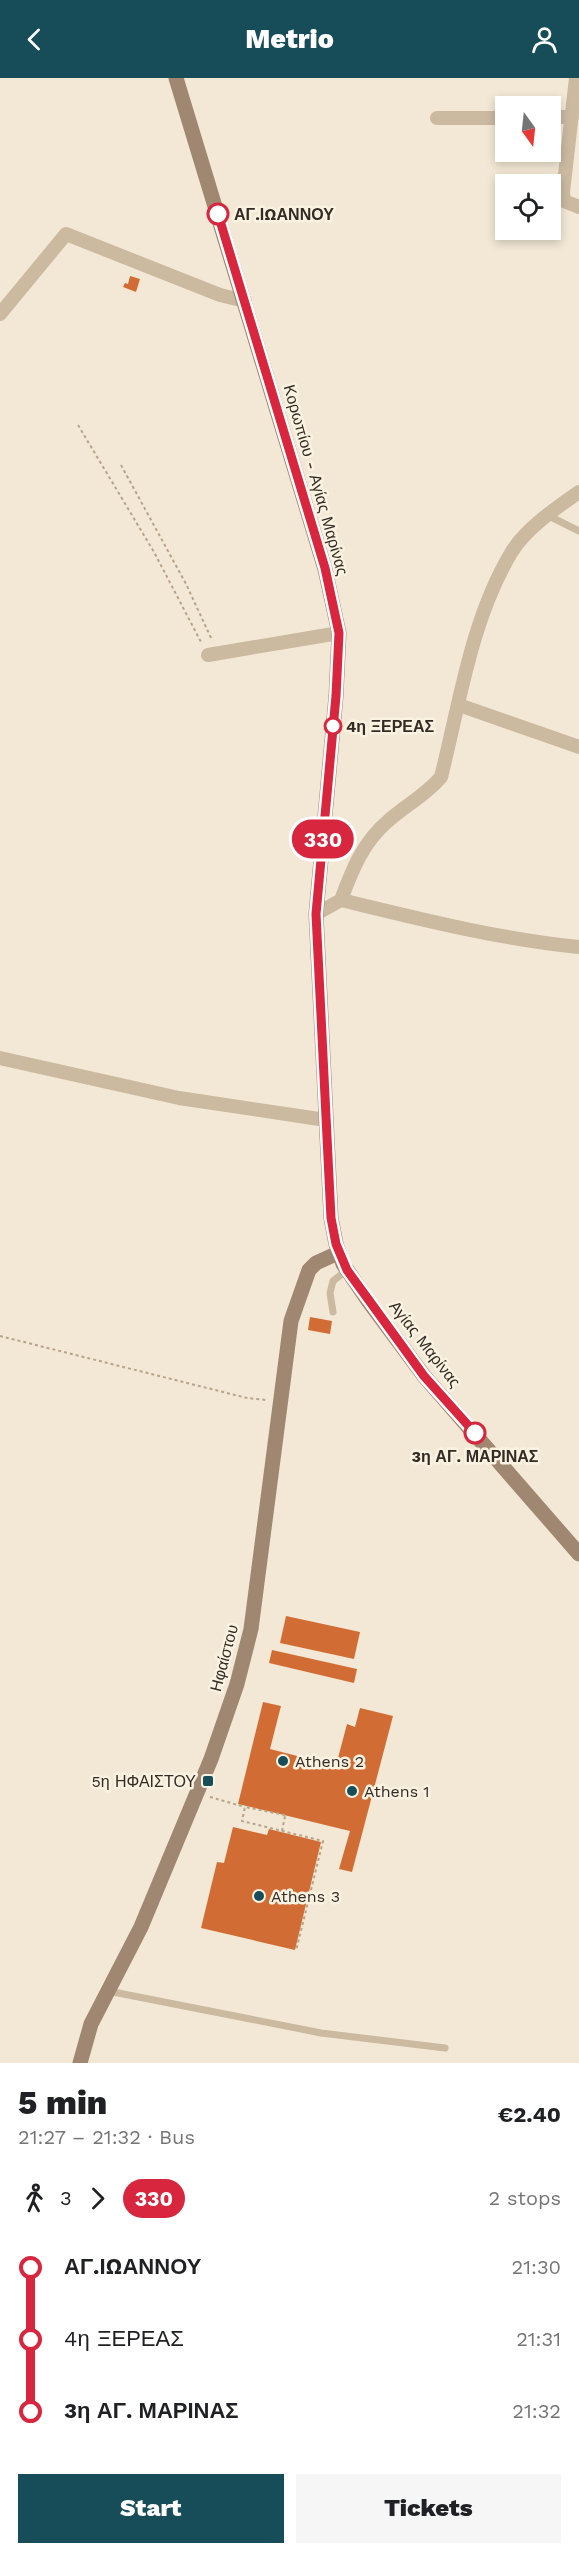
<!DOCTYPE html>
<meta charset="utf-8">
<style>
:root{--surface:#fff;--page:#f6f6f6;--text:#202124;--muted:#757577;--accent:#164d59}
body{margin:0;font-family:"Work Sans",sans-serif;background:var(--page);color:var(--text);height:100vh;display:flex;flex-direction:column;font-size:22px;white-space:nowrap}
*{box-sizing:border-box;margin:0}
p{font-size:20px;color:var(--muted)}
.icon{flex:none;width:33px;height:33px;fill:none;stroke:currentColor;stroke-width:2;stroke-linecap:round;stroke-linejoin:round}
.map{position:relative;height:1985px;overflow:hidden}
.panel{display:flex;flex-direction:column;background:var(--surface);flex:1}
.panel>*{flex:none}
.badge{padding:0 12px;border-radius:20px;font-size:21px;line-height:39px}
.needle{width:39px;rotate:165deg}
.buttons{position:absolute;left:495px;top:18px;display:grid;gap:12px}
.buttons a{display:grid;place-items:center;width:66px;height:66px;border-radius:0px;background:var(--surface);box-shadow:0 3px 9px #0003;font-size:30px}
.map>.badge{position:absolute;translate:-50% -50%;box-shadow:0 0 0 3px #fff}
.legs{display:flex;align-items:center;gap:9px;height:66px;padding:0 18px;font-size:20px}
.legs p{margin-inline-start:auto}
.head{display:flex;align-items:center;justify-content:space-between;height:102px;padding:0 18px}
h1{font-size:33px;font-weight:800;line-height:45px}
.cta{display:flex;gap:12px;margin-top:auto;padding:12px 18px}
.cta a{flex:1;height:69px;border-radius:0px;background:var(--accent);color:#fff;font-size:24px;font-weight:800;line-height:69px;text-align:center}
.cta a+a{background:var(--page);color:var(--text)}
ul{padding:0 18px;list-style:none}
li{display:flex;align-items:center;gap:21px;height:72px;font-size:22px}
li i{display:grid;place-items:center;width:9px;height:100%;margin:0 8px;background:currentColor}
li i::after{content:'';width:15px;height:15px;margin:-8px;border:4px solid;border-radius:50%;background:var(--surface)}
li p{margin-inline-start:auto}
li:first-child i{background:linear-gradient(#0000 50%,currentColor 0)}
li:last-child i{background:linear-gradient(currentColor 50%,#0000 0)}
header{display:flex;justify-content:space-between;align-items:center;height:78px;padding:0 18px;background:var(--accent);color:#fff;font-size:27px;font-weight:800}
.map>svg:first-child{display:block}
</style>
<header><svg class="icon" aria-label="back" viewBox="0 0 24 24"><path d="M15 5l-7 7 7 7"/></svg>Metrio<svg class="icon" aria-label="person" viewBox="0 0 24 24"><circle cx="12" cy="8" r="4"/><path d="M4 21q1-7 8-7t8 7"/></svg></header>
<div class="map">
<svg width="579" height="1985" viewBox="0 0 579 1985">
<rect width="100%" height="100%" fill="#f3e8d5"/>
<path fill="#d16d34" d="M130 198 140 201 136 214 123 209 125 205 128 206Z
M310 1239 332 1243 330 1256 308 1252Z
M286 1538 360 1554 354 1581 280 1565Z
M272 1572 357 1591 354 1605 269 1585Z
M263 1624 281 1628 270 1671 332 1687 334 1679 338 1680 347 1646 355 1649 360 1630 393 1638 352 1794 339 1791 350 1753 238 1726Z
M233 1749 267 1757 269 1751 321 1764 295 1872 201 1850 217 1784 224 1785Z"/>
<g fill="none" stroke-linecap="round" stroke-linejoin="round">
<path stroke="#b7a38a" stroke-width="2" stroke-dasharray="3 3" stroke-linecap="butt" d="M78 347 154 474 201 564
M121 387 186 506 212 562
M0 1258 247 1320 266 1322
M210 1719 245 1729
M285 1737 245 1729 242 1743 323 1763 296 1873
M282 1753 285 1738"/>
<path stroke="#cbb9a0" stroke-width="7" d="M547 437 579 453
M333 1234 330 1215 333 1203 347 1192
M108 1913 321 1955 445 1970"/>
<path stroke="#cbb9a0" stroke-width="14" d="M576 0 563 114 564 123 579 129
M550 39H572
M437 40H506
M0 236 66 156 220 217 245 223
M208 577 339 555
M459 627 579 669
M341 822C420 841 498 861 579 869
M316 836 341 822C352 792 363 764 388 743 406 727 426 717 441 699 460 624 471 542 511 475 525 451 556 430 579 414
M0 980 179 1020 326 1042"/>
<path stroke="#9f8771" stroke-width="15" d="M176 0 325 491 339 555 336 618 316 836 331 1140 336 1166 343 1186 369 1224 424 1298 579 1476
M80 1985 91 1946 141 1849 211 1681 237 1606 251 1551 291 1243 309 1192 316 1185 338 1175"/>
</g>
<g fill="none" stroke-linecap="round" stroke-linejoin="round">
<defs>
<path id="line-1" d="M218 136 325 490 339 555 336 618 316 836 331 1140 336 1166 347 1192 424 1298 475 1355"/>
</defs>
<use href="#line-1" stroke="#fff" stroke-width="14"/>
<use href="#line-1" stroke="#d7263d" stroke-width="9"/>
</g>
<g fill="#fff" stroke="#d7263d" stroke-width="3">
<circle cx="218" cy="136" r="10"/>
<circle cx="333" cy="648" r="8"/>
<circle cx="475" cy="1355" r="10"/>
</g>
<g fill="#164d59" stroke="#faf2e1" stroke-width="2">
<circle cx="283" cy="1683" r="6"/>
<rect x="202" y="1697" width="12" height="12" rx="3"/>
<circle cx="352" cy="1713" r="6"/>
<circle cx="259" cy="1818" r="6"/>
</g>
<g text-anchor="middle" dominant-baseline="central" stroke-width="5" stroke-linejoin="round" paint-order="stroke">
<g font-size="16" font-weight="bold" fill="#342b24" stroke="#faf2e1" text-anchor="start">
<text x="234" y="136">ΑΓ.ΙΩΑΝΝΟΥ</text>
<text x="346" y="648">4η ΞΕΡΕΑΣ</text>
<text x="475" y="1378" text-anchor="middle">3η ΑΓ. ΜΑΡΙΝΑΣ</text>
</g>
<g font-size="16" fill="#342b24" stroke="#faf2e1">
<text transform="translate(316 402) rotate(74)">Κορωπίου - Αγίας Μαρίνας</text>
<text transform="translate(425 1266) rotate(52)">Αγίας Μαρίνας</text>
<text transform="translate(224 1580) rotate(-75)">Ηφαίστου</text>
</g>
<g font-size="16" fill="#342b24" stroke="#faf2e1" text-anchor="start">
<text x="295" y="1683">Athens 2</text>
<text x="196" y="1703" text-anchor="end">5η ΗΦΑΙΣΤΟΥ</text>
<text x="364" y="1713">Athens 1</text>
<text x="271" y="1818">Athens 3</text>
</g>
</g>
</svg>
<div class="buttons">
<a><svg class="needle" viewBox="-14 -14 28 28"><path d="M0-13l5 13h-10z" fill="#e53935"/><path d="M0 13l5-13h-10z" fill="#757577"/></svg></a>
<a><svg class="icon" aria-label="locate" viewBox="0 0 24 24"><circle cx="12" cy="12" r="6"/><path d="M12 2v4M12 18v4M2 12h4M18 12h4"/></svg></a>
</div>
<b class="badge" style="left:323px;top:761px;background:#d7263d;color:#fff">330</b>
</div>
<section class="panel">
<div class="head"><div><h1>5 min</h1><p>21:27 – 21:32 · Bus</p></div><b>€2.40</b></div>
<div class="legs"><svg class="icon" aria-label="walk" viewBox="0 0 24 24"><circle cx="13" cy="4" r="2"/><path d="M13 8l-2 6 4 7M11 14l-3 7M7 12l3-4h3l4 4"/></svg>3<svg class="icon" aria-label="forward" viewBox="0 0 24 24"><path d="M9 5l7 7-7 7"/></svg><b class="badge" style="background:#d7263d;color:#fff">330</b><p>2 stops</p></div>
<ul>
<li><i style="color:#d7263d"></i><b>ΑΓ.ΙΩΑΝΝΟΥ</b><p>21:30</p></li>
<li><i style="color:#d7263d"></i><span>4η ΞΕΡΕΑΣ</span><p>21:31</p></li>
<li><i style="color:#d7263d"></i><b>3η ΑΓ. ΜΑΡΙΝΑΣ</b><p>21:32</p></li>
</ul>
<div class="cta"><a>Start</a><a>Tickets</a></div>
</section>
